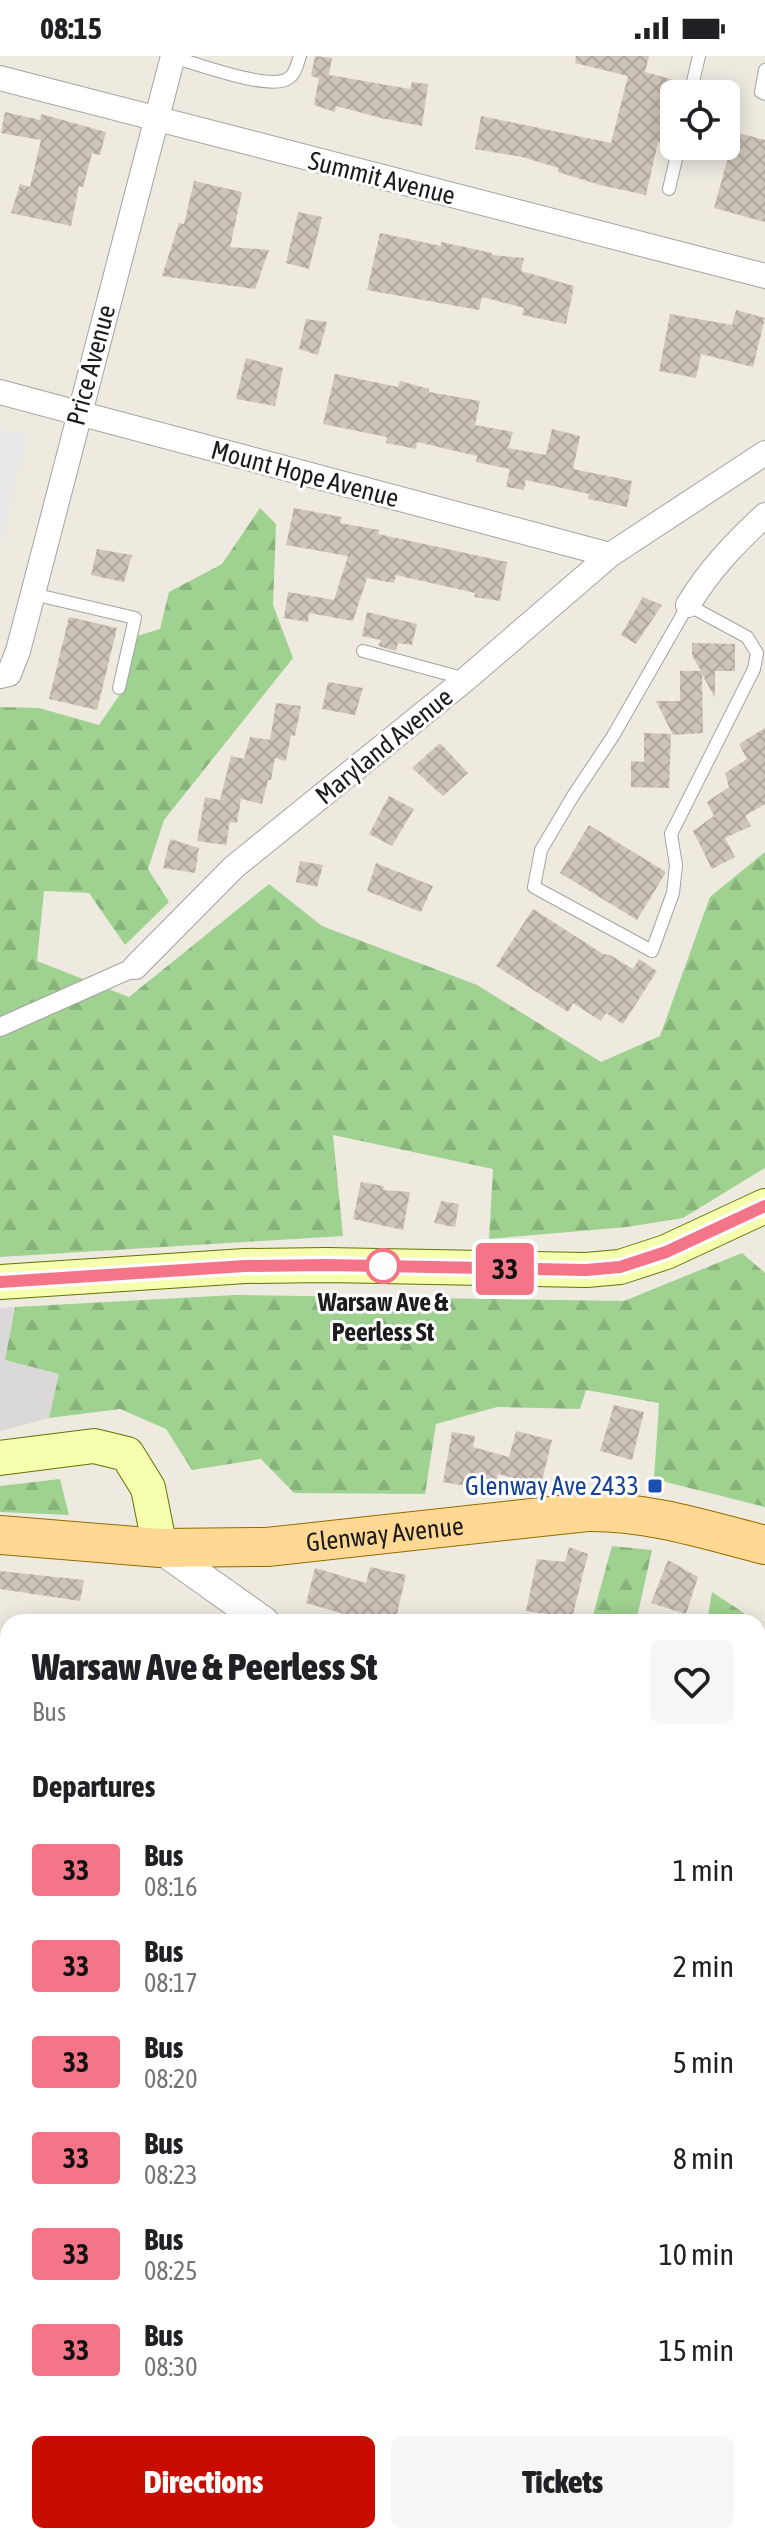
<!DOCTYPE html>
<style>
:root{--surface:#fff;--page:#f6f6f6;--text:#202124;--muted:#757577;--accent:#c70d00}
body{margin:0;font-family:"Asap Condensed",sans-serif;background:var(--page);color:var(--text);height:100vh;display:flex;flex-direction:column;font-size:30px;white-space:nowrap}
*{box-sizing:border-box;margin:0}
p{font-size:26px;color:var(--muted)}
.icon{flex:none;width:44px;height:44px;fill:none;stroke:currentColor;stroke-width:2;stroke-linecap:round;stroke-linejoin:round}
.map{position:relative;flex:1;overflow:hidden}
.sheet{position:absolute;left:0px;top:1558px;width:766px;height:930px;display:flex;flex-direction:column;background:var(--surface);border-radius:24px 24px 0 0;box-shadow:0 4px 20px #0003}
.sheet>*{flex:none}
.badge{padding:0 16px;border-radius:6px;font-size:28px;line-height:52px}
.buttons{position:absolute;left:660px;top:24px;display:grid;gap:16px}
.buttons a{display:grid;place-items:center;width:80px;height:80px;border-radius:12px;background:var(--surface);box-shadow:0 4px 20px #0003;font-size:40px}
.map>.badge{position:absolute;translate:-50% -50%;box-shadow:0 0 0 4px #fff}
h2{padding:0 32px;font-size:30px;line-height:72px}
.round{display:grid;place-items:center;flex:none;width:84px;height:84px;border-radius:12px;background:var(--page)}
.summary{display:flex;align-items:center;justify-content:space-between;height:136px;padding:0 32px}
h1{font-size:38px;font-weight:800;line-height:60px}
.action{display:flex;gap:16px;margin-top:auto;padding:16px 32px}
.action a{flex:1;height:92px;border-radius:12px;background:var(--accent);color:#fff;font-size:32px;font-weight:800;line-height:92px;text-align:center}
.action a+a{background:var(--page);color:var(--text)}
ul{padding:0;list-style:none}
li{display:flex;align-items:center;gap:24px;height:96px;padding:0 32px}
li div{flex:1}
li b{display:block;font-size:30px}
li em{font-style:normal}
li .badge{min-width:88px;font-weight:700;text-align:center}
.status{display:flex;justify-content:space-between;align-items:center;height:56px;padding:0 40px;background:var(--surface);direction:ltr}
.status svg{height:22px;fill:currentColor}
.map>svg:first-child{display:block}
</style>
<div class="status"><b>08:15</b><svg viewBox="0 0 49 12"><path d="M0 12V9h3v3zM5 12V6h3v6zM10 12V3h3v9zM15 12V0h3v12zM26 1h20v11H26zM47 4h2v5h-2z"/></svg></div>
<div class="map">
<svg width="765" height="2487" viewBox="0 0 765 2487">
<defs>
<pattern id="industrial-furrows" width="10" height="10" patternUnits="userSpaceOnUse" patternTransform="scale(2)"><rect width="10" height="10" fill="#e8d1e2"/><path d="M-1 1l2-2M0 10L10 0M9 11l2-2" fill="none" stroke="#c6b3c1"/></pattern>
<pattern id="construction-cross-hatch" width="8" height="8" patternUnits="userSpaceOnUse" patternTransform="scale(2)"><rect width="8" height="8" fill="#c2c4ab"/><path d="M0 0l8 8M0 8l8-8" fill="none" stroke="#a6a893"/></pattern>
<pattern id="forest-firs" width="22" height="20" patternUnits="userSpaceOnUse" patternTransform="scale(2)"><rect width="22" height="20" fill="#9fd290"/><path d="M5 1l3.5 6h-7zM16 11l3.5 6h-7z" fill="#88b47c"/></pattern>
<pattern id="building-cross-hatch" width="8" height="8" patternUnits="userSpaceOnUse" patternTransform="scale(2)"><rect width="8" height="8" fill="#cec4b9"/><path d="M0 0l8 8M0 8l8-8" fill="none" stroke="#b0a89e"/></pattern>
</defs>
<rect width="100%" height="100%" fill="#eeeae0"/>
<path fill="#dad8d8" d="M15 1251 5 1304 59 1318 49 1362 0 1375V1252Z"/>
<path fill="url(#industrial-furrows)" d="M0 1870 8 1873V2249L0 2251Z
M758 2132 765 2136V2487H136L138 2480H758Z"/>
<path fill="url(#construction-cross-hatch)" d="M8 2249V2480H138L136 2487H0V2251Z"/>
<path fill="url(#forest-firs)" d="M260 452 276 468 273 549 293 602 164 764 148 813 169 846 125 889 89 837 44 835 37 905 129 941 269 828 322 870 477 929 601 1006 660 980 710 841 765 796V1112L683 1162 627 1171 489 1183 493 1113 333 1079 343 1180 0 1201V651L39 652 99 669 121 637 137 580 160 573 169 536 222 508Z
M742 1197 765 1217V1451L654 1423 659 1347 586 1334 580 1353 497 1351 436 1368 425 1438 294 1437 261 1403 192 1414 166 1373 120 1353 49 1362 59 1318 5 1304 15 1251 235 1239 624 1245Z
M60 1423 69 1459 0 1456V1430Z
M612 1490 652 1494 636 1566H591Z
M712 1536 744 1557 743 1566H707Z
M758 1613 765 1616V1787L758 1788Z"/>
<path fill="#e8e8e8" d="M0 373 27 379 0 488Z"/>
<path fill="url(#building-cross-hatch)" d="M315 0 332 2 329 19 410 33 412 26 428 28 422 70 385 63 336 50 335 56 314 49 319 22 311 20Z
M576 0H649L645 16 674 24V57L666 88 658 86 646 139 600 129 558 116 559 112 522 101 475 93 481 60 611 87 628 20 575 7Z
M5 56 40 64 41 58 106 76 100 99 92 97 83 131 79 130 71 170 11 157 20 128 30 131 41 84 1 77Z
M735 76 765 84V166L714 152Z
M194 125 242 136 230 191 269 194 255 233 162 220 179 167 184 168Z
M298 156 322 161 309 213 286 207Z
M380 177 441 190V186L492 197V199L524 202 521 215 574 230 566 268 522 259 524 252 482 241 479 254 367 234Z
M736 254 765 262 753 311 701 298 696 322 659 315 670 258 732 269Z
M306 263 327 266 318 299 299 293Z
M246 302 283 312 275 350 236 343Z
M335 318 398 331 400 325 429 333V336L480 345 475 369 513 376 508 392 546 399 552 373 580 380 573 413 632 425 627 451 588 443 589 438 526 424 524 434 506 431 510 413 476 406 477 400 417 386 416 393 386 387 387 381 323 368Z
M294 452 342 461 340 467 379 474 378 478 507 506 500 545 474 541 475 537 396 519 394 527 367 522 353 565 309 557 308 566 284 562 288 536 334 544 348 500 286 489Z
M97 493 132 499 124 526 91 519Z
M643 541 662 549 636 588 621 579Z
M367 556 417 568 412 589 398 587 396 595 378 590 381 584 362 580Z
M69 561 117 572 97 654 49 643Z
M692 587 735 588V615H715V642L702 618 703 677 673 679 656 645H680V615H701L692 599Z
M328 626 363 632 355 659 322 653Z
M276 647 301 650 295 680 291 679 286 705 275 702 271 724H268L262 748 241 743 237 767 230 766 226 789 197 785 205 741 220 744 231 700 244 703 250 681 270 684Z
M765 672V748L745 760 751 770 725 782 735 801 712 813 693 775 714 760 707 746 729 731 725 717 747 703 739 688Z
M644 677 671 678 669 732 631 731V705L644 706Z
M440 687 468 717 443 740 412 712Z
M389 740 414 753 392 790 369 778Z
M589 769 666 816 637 864 560 817Z
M170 783 199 792 195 817 163 812Z
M300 805 323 809 317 831 296 826Z
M376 807 433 830 421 856 367 835Z
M533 853 603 898 610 899 633 913 639 903 657 915 623 968 606 957 601 965 573 947 568 956 496 910Z
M361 1126 384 1130 383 1134 410 1136 403 1174 353 1163Z
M441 1145 459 1148 455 1171 434 1167Z
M614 1349 644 1356 632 1404 600 1395Z
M516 1375 552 1384 541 1429 498 1418 496 1425 468 1417 466 1430 443 1426 452 1376 475 1380 473 1391 509 1401Z
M569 1491 588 1498 571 1566 552 1564 553 1559 526 1555 537 1503 565 1506Z
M668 1504 698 1521 686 1558 651 1547Z
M370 1511 406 1519 395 1566H357L358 1562 306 1547 315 1512 366 1527Z
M0 1515 84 1524 80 1545 0 1533Z"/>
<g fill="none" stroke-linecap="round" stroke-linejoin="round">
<defs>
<path id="service" d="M173 1C195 7 271 36 289 22 296 17 297 8 300 0
M765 14 761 36 765 38
M690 38 699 0
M669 133 679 90
M33 538 135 562 119 632
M688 549 747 581 757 597 754 613 671 778 676 809 673 837 652 895 534 831 541 794 573 740 613 680Z
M363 595 466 623
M616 2487 619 2480"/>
<path id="pedestrian" d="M0 971 135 911"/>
<path id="minor" d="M0 22 765 220
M0 336 610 499
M688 549C709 514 735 487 765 459
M0 620 9 618 18 595 173 0
M135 911 234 811 466 623 610 499 765 397
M758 1870 765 1872
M758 1922 765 1927
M0 2175 8 2177"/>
<path id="tertiary" d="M160 1492 264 1566
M136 2487 138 2480"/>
<path id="secondary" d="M0 1226 245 1210 327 1209 586 1214 620 1211 666 1196 765 1150
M0 1402 94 1390 127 1398 148 1432 160 1492
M0 1870 8 1873
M758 2132 765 2136"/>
<g id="primary">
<path id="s1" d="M0 1479 160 1492 267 1491 587 1456C648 1455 706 1474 765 1489"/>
</g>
</defs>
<use href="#service" stroke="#a3a3a3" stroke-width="14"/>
<use href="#pedestrian" stroke="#a3a3a3" stroke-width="20"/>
<use href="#minor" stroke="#a3a3a3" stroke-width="26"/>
<use href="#tertiary" stroke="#a3a3a3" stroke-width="32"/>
<use href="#secondary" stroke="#607500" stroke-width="36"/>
<use href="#primary" stroke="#936c00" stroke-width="40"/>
<use href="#service" stroke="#fff" stroke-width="12"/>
<use href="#pedestrian" stroke="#fff" stroke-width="18"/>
<use href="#minor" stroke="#fff" stroke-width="24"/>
<use href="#tertiary" stroke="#fff" stroke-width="30"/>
<use href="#secondary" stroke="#f5ffad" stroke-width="34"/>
<use href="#primary" stroke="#ffd894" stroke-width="38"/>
</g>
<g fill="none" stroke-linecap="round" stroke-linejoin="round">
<defs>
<path id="line" d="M0 1226 245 1210 327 1209 586 1214 620 1211 666 1196 765 1150"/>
</defs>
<use href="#line" stroke="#fff" stroke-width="18"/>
<use href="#line" stroke="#f57588" stroke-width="12"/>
</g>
<circle fill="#fff" stroke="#f57588" stroke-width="4" cx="383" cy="1210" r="16"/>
<rect fill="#1a4fb4" stroke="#fff" stroke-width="3" x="647" y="1422" width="16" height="16" rx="4"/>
<g text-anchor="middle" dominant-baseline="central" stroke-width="6" stroke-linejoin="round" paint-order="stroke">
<g font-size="26" fill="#1c1c1c" stroke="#fff">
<text transform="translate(382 122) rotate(14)">Summit Avenue</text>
<text transform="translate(91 309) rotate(-75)">Price Avenue</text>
<text transform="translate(305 418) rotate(15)">Mount Hope Avenue</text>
<text transform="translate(384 690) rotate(-39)">Maryland Avenue</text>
<text stroke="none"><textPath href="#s1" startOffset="386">Glenway Avenue</textPath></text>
</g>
<g font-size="26" font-weight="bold" fill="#1c1c1c" stroke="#fff">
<text x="383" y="1246">Warsaw Ave &amp;<tspan x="383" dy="30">Peerless St</tspan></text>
</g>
<g font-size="26" fill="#164399" stroke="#fff" text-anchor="end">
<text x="639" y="1430">Glenway Ave 2433</text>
</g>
</g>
</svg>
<div class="buttons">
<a><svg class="icon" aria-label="locate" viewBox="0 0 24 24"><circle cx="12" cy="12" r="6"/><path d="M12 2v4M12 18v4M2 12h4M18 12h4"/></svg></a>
</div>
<b class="badge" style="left:505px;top:1213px;background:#f57588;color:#111">33</b>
<section class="sheet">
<div class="summary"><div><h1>Warsaw Ave &amp; Peerless St</h1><p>Bus</p></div><a class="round"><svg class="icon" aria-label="heart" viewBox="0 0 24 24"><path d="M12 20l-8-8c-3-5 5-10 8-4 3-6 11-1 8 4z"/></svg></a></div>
<h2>Departures</h2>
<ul>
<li><span class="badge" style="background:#f57588;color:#111">33</span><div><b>Bus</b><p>08:16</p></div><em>1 min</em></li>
<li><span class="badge" style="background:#f57588;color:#111">33</span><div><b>Bus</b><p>08:17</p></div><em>2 min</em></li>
<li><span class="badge" style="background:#f57588;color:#111">33</span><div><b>Bus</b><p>08:20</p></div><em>5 min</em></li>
<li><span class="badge" style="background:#f57588;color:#111">33</span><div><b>Bus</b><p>08:23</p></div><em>8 min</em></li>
<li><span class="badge" style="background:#f57588;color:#111">33</span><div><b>Bus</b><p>08:25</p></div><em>10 min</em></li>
<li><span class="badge" style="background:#f57588;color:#111">33</span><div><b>Bus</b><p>08:30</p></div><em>15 min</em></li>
</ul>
<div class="action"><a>Directions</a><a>Tickets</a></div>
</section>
</div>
